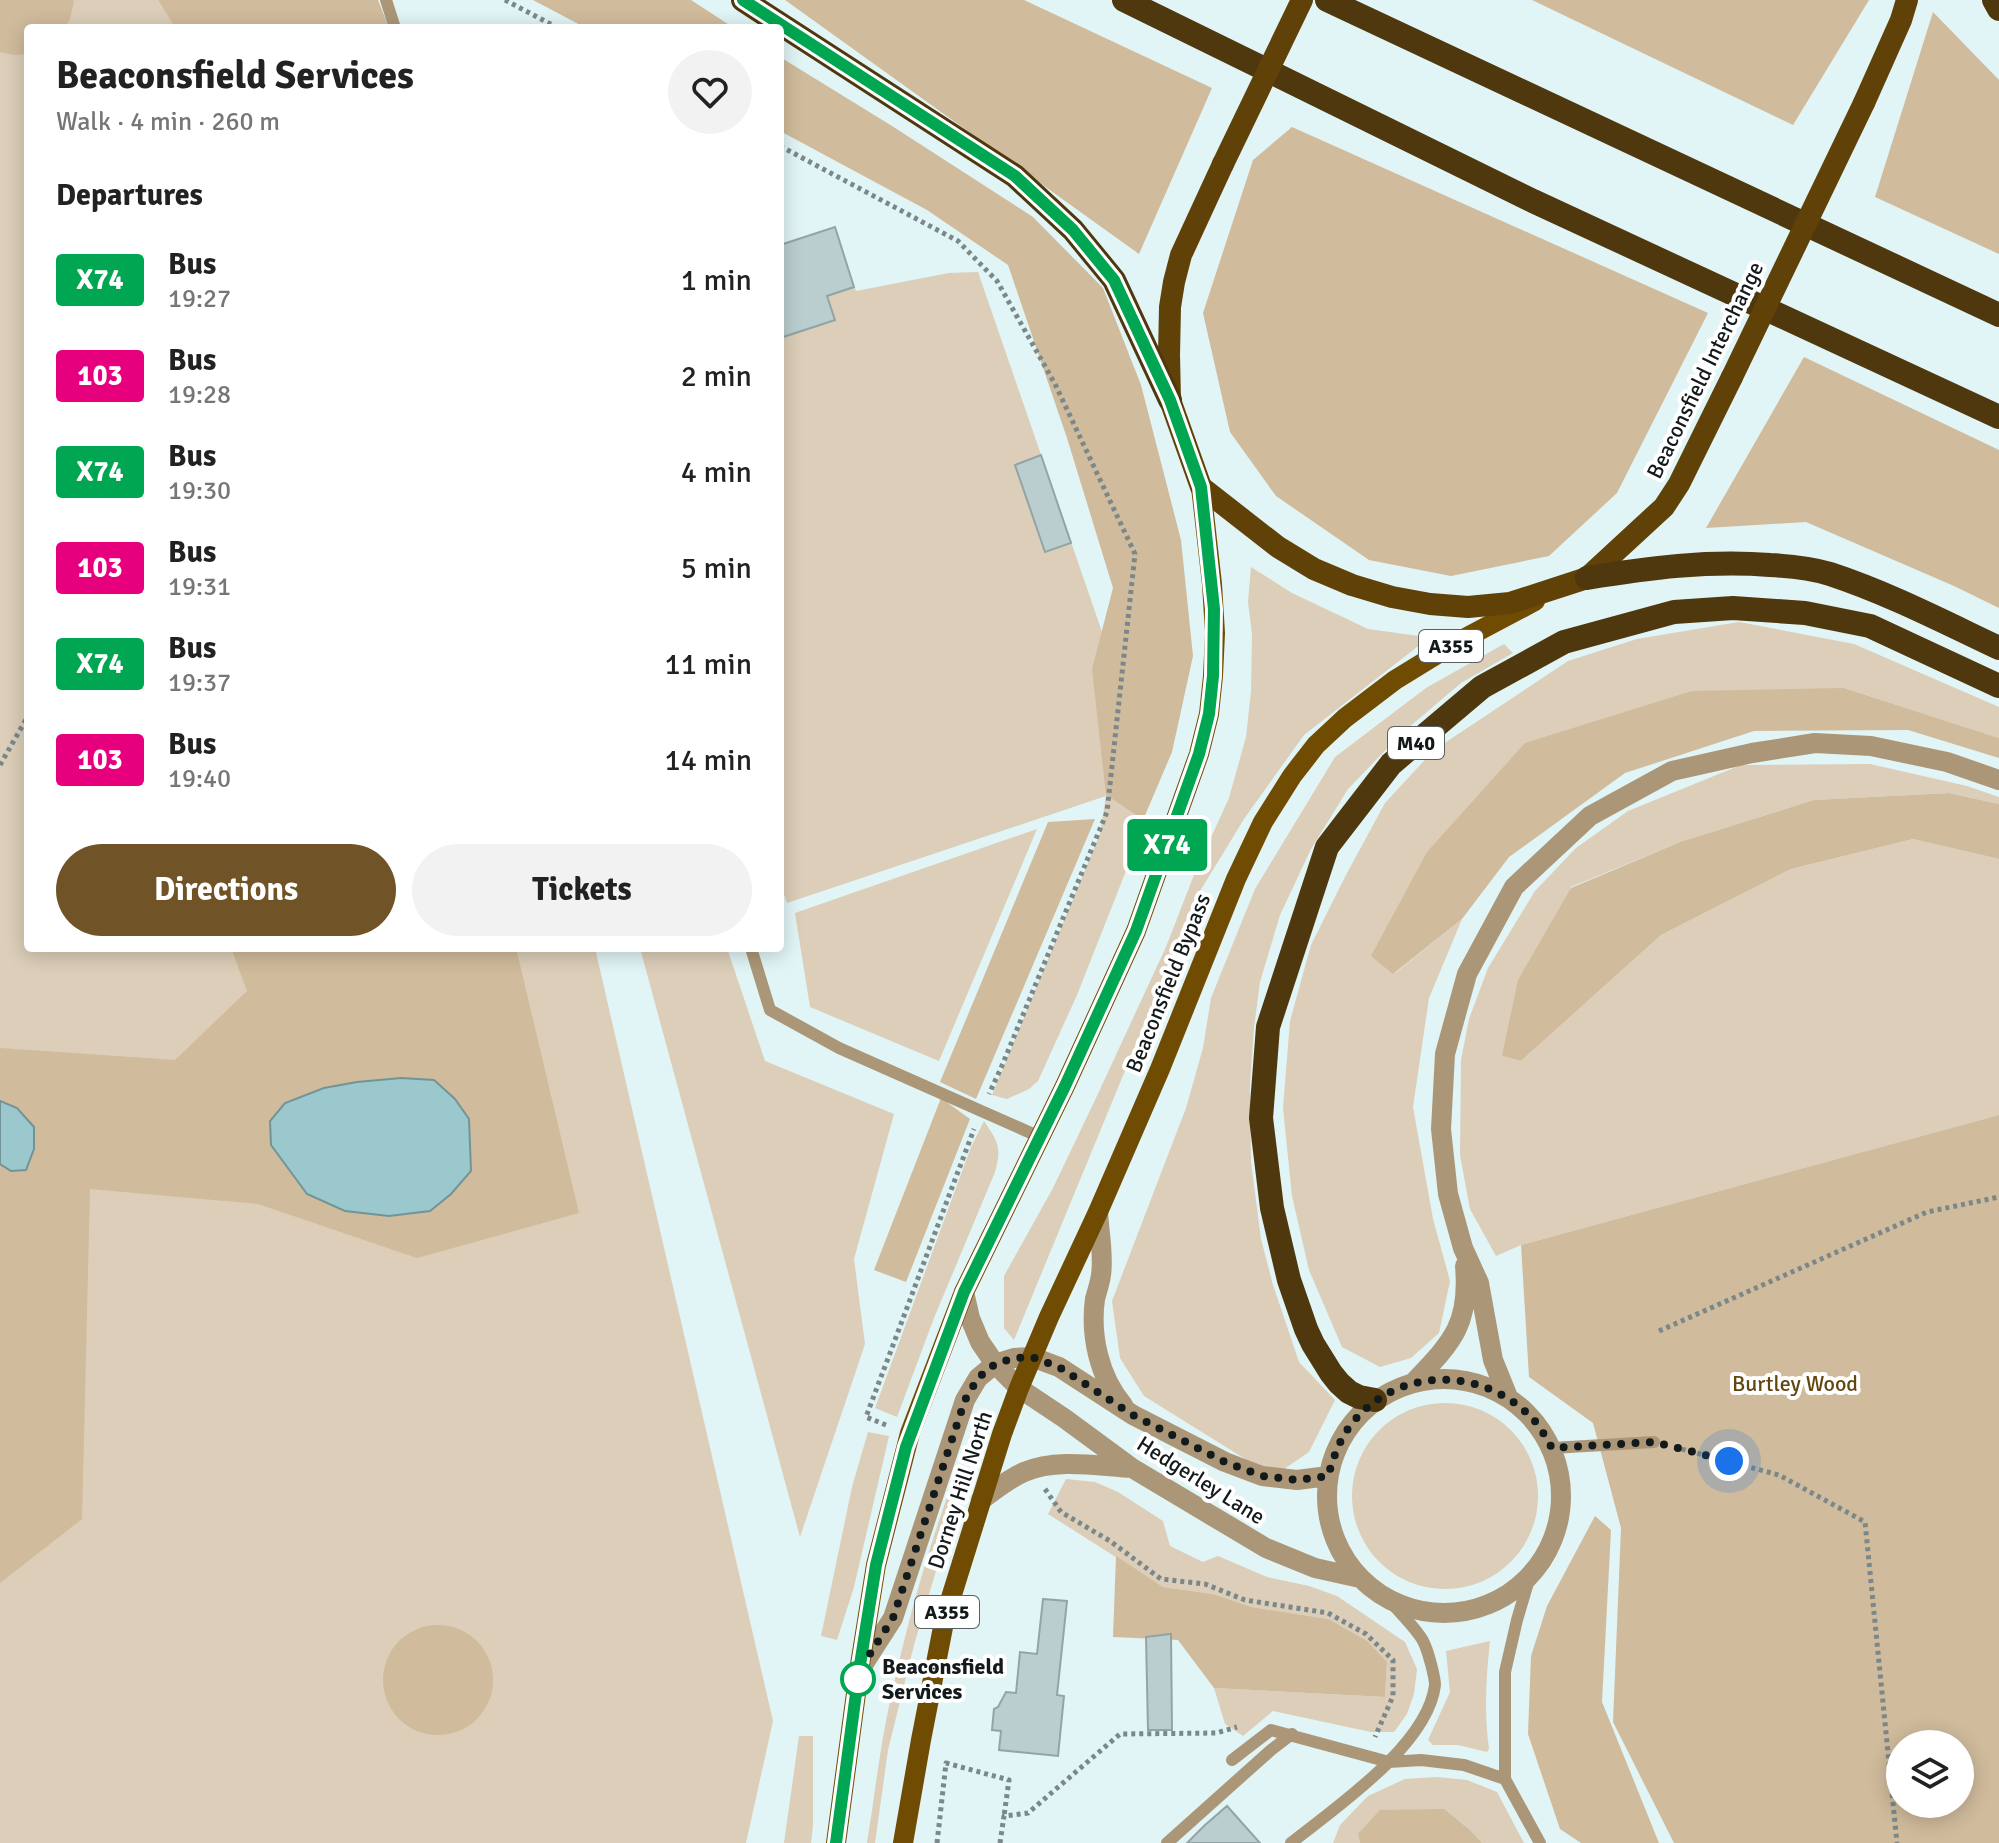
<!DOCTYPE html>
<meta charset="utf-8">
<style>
:root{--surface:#fff;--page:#f2f2f2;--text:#222;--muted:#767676;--accent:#705427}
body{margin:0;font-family:Signika,sans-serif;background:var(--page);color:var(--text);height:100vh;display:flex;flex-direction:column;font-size:30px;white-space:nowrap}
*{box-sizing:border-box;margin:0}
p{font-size:26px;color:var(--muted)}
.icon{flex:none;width:44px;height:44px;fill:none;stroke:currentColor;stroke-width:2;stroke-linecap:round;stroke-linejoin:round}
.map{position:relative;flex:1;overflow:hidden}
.panel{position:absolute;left:24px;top:24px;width:760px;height:928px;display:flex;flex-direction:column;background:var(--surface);border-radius:8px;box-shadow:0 4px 20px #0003}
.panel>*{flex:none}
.badge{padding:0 16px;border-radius:6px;font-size:28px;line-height:52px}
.fabs{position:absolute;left:1886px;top:1730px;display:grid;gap:16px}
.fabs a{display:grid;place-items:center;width:88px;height:88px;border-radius:50%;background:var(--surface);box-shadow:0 4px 20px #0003;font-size:40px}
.you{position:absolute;width:40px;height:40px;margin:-20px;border:6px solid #fff;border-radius:50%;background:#1a73e8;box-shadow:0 0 0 12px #1a73e833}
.map>.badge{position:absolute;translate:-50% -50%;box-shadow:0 0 0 4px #fff}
h2{padding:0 32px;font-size:30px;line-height:72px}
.round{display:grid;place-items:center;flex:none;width:84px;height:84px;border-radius:42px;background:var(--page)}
.head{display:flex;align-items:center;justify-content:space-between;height:136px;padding:0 32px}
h1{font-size:38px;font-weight:700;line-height:60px}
.button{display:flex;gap:16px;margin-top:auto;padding:16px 32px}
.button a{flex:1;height:92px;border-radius:48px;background:var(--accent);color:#fff;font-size:32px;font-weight:700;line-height:92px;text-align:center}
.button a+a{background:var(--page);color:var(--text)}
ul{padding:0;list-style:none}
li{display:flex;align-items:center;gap:24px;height:96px;padding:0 32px}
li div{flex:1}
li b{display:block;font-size:30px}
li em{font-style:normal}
li .badge{min-width:88px;font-weight:700;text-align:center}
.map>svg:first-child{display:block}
</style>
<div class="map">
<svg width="1999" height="1843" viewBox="0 0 1999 1843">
<rect width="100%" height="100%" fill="#e1f4f6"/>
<path fill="#dcceb8" d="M0 0H158L175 28H28V948H595L773 1721 746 1843H0Z
M835 227 856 291 949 273 978 272 1111 658 1106 795 1143 820 1139 838 1077 995 1038 1081 1029 1089 1007 1099 992 1095 1100 834 1106 796 787 903 780 883V245Z
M1251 567 1292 593 1368 629 1441 639 1417 647 1304 735 1244 819 1197 896 1014 1340 1004 1328V1276L1053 1188 1096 1098 1166 947 1194 875 1229 798 1246 737 1251 692 1252 634 1248 602Z
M1739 622 1854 644 1999 707V738L1844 688 1525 743 1394 974 1462 919 1429 998 1413 1107 1433 1219 1450 1281 1439 1333 1411 1358 1380 1367 1342 1347 1309 1270 1292 1196 1283 1108 1290 1021 1311 945 1346 875 1385 803 1434 750 1568 661 1637 639Z
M1504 644 1513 653 1461 683 1402 733 1348 789 1311 849 1280 915 1260 982 1254 1028 1250 1084 1251 1162 1261 1239 1273 1285 1299 1362 1335 1400 1309 1452 1284 1469 1258 1467 1144 1396 1120 1358 1112 1301 1186 1108 1203 1048 1211 998 1255 889 1335 757 1426 688Z
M1870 764 1967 786 1999 797V804L1949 793 1814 800 1680 842 1571 887 1502 1056 1521 1061 1661 935 1791 869 1913 839 1999 859V1115L1521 1245 1496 1256 1470 1209 1460 1155 1461 1060 1469 1019 1488 968 1535 891 1576 848 1628 811 1741 765Z
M1037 829 939 1061 810 1007 795 913Z
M640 948H727L765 1061 894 1114 854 1259 865 1344 800 1537Z
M984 1121C998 1142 1002 1147 995 1172L934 1318 897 1417 875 1408 971 1147Z
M1352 1496a93 93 0 1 1 186 0a93 93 0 1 1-186 0Z
M868 1432 889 1436 854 1587 837 1640 821 1636 852 1487Z
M958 1467 968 1469 957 1500 914 1645 888 1750 875 1843H867C875 1794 880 1745 891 1697 908 1619 930 1541 958 1467Z
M1066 1479 1095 1482 1118 1492 1163 1521 1170 1546 1203 1562 1218 1556 1267 1577 1309 1586 1337 1596 1405 1642 1417 1669 1414 1694 1407 1714 1394 1732H1371L1273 1711 1243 1736 1225 1724 1214 1688 1385 1697 1387 1662 1328 1619 1252 1607 1213 1594 1163 1587 1048 1514Z
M1490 1641C1486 1678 1484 1712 1489 1749L1487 1752 1458 1745H1433L1428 1740 1450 1692 1446 1651Z
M799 1736H813V1825L811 1843H784Z
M1437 1777 1467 1780 1497 1792 1524 1843H1482L1472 1832 1358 1834 1360 1843H1333L1340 1825 1368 1796 1405 1779Z"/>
<path fill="#d0bb9c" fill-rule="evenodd" d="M0 0H73L74 2 70 19 65 28H28V54L14 55 0 52Z
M158 0H378L389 28H175Z
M533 0H691L734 28H586Z
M785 0H1024L1212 88 1139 254Z
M1532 0H1869L1793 125Z
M1933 12 1999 80V254L1875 197Z
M780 57 892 126 1033 217 1103 288 1141 385 1181 540 1193 656 1172 752 1143 820 1106 795 1092 669 1113 588 1067 438 1008 265 927 210 780 131Z
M1292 127 1708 313 1617 493 1549 556 1451 576 1369 560 1276 496 1230 432 1203 313 1253 160Z
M1804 357 1999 450V608L1954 586 1806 522 1706 528Z
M1844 688 1999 738V758L1908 730 1754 731 1625 773 1509 857 1462 919 1393 974 1371 956 1427 852 1525 743 1692 691Z
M1949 793 1999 804V859L1913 839 1791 869 1661 935 1521 1061 1502 1056 1518 980 1571 888 1680 842 1814 800Z
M1095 819 976 1099 940 1082 1048 822Z
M231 948H516L579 1213 417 1258 258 1204 90 1189 82 1519 0 1583V1048L175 1060 247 991Z
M941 1098 970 1119 906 1282 874 1270Z
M1999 1115V1843H1674L1613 1722 1621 1528 1593 1423 1529 1377 1521 1245ZM1900 1744H1960V1804H1900Z
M1595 1516 1611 1530 1602 1702 1659 1843H1581L1560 1829 1528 1734 1531 1656 1547 1606Z
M1116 1556 1163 1587 1213 1594 1252 1607 1328 1619 1367 1641 1387 1662 1385 1697 1214 1688 1178 1640 1113 1637Z
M383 1680a55 55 0 1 1 110 0a55 55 0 1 1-110 0Z
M1444 1809 1472 1832 1482 1843H1360L1358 1834 1380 1810Z"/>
<path fill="#9ac8cc" stroke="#729497" stroke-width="2" d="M401 1078 434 1080 455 1099 469 1119 471 1171 451 1194 430 1211 389 1216 345 1211 307 1194 271 1145 270 1121 285 1103 324 1088 357 1082Z
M0 1101 17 1108 34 1127V1149L26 1170 11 1171 0 1164Z"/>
<path fill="#bbcecf" stroke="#92a4a6" stroke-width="2" d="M835 227 854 287 827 296 835 320 780 338V245Z
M1041 455 1071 543 1045 552 1015 465Z
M1043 1599 1067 1601 1057 1695 1064 1696 1058 1756 999 1750 1001 1731 992 1730 994 1709 998 1707 1006 1692 1016 1693 1020 1652 1037 1654Z
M1171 1634 1172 1730H1148L1146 1637Z
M1227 1806 1260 1843H1187L1205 1825Z"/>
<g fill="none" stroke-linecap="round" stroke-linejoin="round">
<path stroke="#7b8889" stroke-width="5" stroke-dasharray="4 4" stroke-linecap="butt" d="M505 0 558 28
M780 146 958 241 997 281 1055 384 1135 554 1107 812 1001 1068 989 1094
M0 765 28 716
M1659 1331 1927 1212 1999 1197
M886 1425 866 1417 974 1129
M1674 1447 1779 1475 1865 1522 1897 1843
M1045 1489 1061 1512 1110 1541 1161 1579 1205 1584 1245 1600 1328 1613 1366 1634 1393 1660V1696L1375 1737
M937 1843 946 1763 1009 1780 1004 1816
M1000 1843 1004 1816 1028 1813 1120 1734 1216 1733 1237 1727"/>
<path stroke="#ab9778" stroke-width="12" d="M386 0 395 28
M751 948 770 1010 839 1048 1040 1137
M1552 1448 1654 1442
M1530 1576 1517 1620 1505 1672V1779L1540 1843
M1232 1760 1271 1730 1389 1762 1421 1760 1464 1765 1505 1779
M1167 1843 1271 1750 1292 1734
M1291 1843C1336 1807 1428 1745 1435 1685 1435 1677 1428 1651 1424 1643 1419 1631 1398 1611 1389 1600"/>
<path stroke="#ab9778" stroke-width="20" d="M1098 1212C1099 1232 1104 1255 1101 1275 1100 1283 1097 1291 1095 1299 1090 1335 1099 1377 1123 1405
M964 1292 970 1318 980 1342 995 1364 1019 1388 1064 1418 1132 1468 1266 1548 1315 1568 1360 1578
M1327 1496a117 117 0 1 1 234 0a117 117 0 1 1-234 0Z
M1415 1381C1453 1341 1470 1324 1465 1266
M1508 1397 1493 1360 1479 1283 1463 1248 1448 1194 1441 1129 1445 1054 1467 974 1514 887 1590 816 1672 771 1752 753 1815 743 1871 746 1947 762 1999 780
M981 1500C995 1490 1008 1479 1024 1472 1057 1458 1097 1466 1132 1468
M859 1671 893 1618 965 1400 978 1378 995 1364 1014 1358 1032 1357 1059 1367 1133 1415 1225 1462 1262 1476 1297 1480 1328 1476"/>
<path stroke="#704c03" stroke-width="20" d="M836 1843 859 1671 876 1565 910 1433 964 1292 1065 1086 1136 931 1199 754 1209 714 1213 676 1215 633 1212 584 1201 487
M903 1843 921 1740 945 1617 1002 1434 1019 1388 1049 1317 1098 1212 1160 1069 1236 879 1263 822 1292 776 1316 745 1345 718 1395 680 1452 645 1535 601"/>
<path stroke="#604208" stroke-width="22" d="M1864 103 1901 20 1907 0
M1223 164 1181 255 1174 282 1170 307 1169 355 1170 400 1201 487 1278 547 1314 569 1352 585 1392 597 1430 604 1468 607 1510 603 1587 578 1664 507 1679 484 1732 377"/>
<path stroke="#4f370e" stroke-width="24" d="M743 0 1015 176 1073 230 1114 280 1170 400
M1124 0 1533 201 1999 417
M1327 0 1999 315
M1994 0 1999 9
M1587 578C1648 568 1708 560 1770 565 1790 566 1811 568 1830 574 1888 593 1944 622 1999 648
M1375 1400 1359 1397 1349 1392 1339 1383 1331 1373 1313 1344 1306 1329 1289 1280 1272 1208 1261 1118 1268 1027 1327 847 1391 764 1482 687 1564 642 1674 612 1733 608 1805 613 1870 626 1999 686"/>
<path stroke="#604208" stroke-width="22" d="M1223 164 1302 0
M1732 377 1864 103"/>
</g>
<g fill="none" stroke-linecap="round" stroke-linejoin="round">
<defs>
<path id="line" d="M743 0 1015 176 1073 230 1114 280 1170 400 1201 487 1214 609 1213 676 1209 714 1199 754 1136 931 1065 1086 964 1292 906 1447 876 1565 859 1671 836 1843"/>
</defs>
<use href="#line" stroke="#fff" stroke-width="18"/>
<use href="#line" stroke="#00a651" stroke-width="12"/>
<path stroke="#131a1b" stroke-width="8" stroke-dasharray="0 14.4" d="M858 1679 859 1671 893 1618 965 1400 978 1378 995 1364 1014 1358 1032 1357 1059 1367 1133 1415 1225 1462 1262 1476 1297 1480 1328 1476C1334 1456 1340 1437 1354 1421 1400 1366 1483 1367 1532 1418 1540 1426 1546 1438 1552 1448L1654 1442 1729 1461"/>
</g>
<circle fill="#fff" stroke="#00a651" stroke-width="4" cx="858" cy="1679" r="16"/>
<g text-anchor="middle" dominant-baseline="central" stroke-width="8" stroke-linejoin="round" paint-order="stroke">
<g fill="#fff" stroke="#5a5f5f" stroke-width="2">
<rect x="1419" y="630" width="64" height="32" rx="6"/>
<rect x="1388" y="727" width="56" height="32" rx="6"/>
<rect x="915" y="1596" width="64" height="32" rx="6"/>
</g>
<g font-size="20" font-weight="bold" fill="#131a1b">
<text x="1451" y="646">A355</text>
<text x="1416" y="743">M40</text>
<text x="947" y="1612">A355</text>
</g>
<g font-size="22" fill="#131a1b" stroke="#fff">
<text transform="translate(1705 370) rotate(-64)">Beaconsfield Interchange</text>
<text transform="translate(1168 983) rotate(-68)">Beaconsfield Bypass</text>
<text transform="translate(1201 1480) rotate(32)">Hedgerley Lane</text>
<text transform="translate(960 1490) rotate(-72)">Dorney Hill North</text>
</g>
<g font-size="22" fill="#634510" stroke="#fff">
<text x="1795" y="1383">Burtley Wood</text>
</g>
<g font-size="22" font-weight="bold" fill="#131a1b" stroke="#fff" text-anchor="start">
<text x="882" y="1666">Beaconsfield<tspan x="882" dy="25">Services</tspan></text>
</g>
</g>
</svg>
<div class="fabs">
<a><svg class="icon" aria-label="layers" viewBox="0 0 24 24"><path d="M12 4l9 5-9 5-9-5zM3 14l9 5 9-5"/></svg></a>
</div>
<div class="you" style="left:1729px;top:1461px"></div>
<b class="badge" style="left:1167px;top:845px;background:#00a651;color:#fff">X74</b>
<section class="panel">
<div class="head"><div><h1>Beaconsfield Services</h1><p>Walk · 4 min · 260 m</p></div><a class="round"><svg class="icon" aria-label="heart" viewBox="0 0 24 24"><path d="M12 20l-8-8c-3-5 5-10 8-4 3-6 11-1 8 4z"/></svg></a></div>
<h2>Departures</h2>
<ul>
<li><span class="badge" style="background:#00a651;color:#fff">X74</span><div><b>Bus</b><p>19:27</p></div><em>1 min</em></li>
<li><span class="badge" style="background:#e6007e;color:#fff">103</span><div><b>Bus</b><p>19:28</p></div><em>2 min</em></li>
<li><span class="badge" style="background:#00a651;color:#fff">X74</span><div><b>Bus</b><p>19:30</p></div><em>4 min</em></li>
<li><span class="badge" style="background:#e6007e;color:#fff">103</span><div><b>Bus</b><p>19:31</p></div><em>5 min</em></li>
<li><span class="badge" style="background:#00a651;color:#fff">X74</span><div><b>Bus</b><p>19:37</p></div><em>11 min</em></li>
<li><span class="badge" style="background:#e6007e;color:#fff">103</span><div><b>Bus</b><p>19:40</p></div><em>14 min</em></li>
</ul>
<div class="button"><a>Directions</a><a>Tickets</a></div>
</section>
</div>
